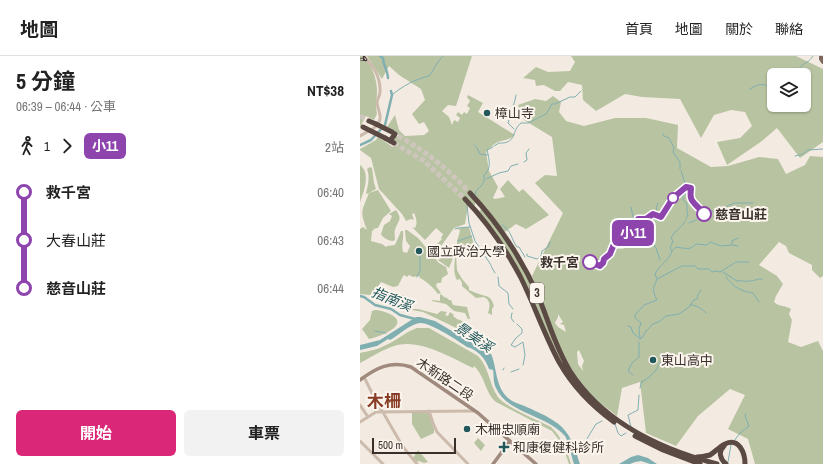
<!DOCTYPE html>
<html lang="zh-TW">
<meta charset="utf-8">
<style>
:root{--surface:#fff;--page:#f2f2f2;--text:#222;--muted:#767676;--line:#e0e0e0;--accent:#db2777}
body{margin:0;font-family:"Archivo Narrow","Noto Sans TC",sans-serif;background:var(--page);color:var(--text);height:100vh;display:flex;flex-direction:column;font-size:15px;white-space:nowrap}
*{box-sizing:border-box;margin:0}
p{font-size:13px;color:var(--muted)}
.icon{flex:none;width:22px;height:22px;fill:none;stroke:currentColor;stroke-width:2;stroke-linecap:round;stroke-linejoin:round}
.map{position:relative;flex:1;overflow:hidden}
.panel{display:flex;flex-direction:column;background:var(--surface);width:360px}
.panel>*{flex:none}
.badge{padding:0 8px;border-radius:6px;font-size:14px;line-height:26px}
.fabs{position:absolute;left:407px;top:12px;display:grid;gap:8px}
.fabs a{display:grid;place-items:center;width:44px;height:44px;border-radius:6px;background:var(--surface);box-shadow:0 1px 3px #0004;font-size:20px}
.scale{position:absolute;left:12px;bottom:10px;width:84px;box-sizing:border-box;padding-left:4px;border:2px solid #3a302b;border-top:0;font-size:11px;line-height:14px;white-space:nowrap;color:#3a302b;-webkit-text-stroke:3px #fbf5ee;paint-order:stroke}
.map>.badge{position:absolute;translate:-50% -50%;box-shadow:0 0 0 2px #fff}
.legs{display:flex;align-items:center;gap:6px;height:44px;padding:0 16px;font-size:13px}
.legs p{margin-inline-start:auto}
.summary{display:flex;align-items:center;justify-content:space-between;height:68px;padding:0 16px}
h1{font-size:22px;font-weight:700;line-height:30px}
.primary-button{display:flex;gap:8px;margin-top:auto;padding:8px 16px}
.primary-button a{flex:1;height:46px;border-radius:6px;background:var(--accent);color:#fff;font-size:16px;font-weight:700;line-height:46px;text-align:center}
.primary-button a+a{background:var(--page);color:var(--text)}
ul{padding:0 16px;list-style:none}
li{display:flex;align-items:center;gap:14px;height:48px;font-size:15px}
li i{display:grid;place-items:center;width:6px;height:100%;margin:0 5px;background:currentColor}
li i::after{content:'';width:10px;height:10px;margin:-5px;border:3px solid;border-radius:50%;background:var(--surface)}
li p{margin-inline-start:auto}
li:first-child i{background:linear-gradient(#0000 50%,currentColor 0)}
li:last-child i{background:linear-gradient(currentColor 50%,#0000 0)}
header{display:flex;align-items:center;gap:24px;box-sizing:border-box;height:56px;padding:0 20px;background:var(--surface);border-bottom:1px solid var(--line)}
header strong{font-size:19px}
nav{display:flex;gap:22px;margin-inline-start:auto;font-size:14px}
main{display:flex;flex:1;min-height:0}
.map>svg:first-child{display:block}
</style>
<header>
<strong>地圖</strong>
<nav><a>首頁</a><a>地圖</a><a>關於</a><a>聯絡</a></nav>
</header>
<main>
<section class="panel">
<div class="summary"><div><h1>5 分鐘</h1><p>06:39 – 06:44 · 公車</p></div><b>NT$38</b></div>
<div class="legs"><svg class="icon" aria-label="walk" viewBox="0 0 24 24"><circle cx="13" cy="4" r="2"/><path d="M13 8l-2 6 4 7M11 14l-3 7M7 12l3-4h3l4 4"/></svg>1<svg class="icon" aria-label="forward" viewBox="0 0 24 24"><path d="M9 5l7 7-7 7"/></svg><b class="badge" style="background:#8e44ad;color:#fff">小11</b><p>2站</p></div>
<ul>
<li><i style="color:#8e44ad"></i><b>救千宮</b><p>06:40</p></li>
<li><i style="color:#8e44ad"></i><span>大春山莊</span><p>06:43</p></li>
<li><i style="color:#8e44ad"></i><b>慈音山莊</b><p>06:44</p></li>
</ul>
<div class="primary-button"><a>開始</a><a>車票</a></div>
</section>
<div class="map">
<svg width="463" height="408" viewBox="0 0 463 408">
<rect width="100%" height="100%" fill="#f3ebe1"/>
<path fill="#b8c3a1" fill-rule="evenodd" d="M0 0H4C12 10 17 23 17 35 17 44 15 49 17 58L14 64 6 60 0 71Z
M7 0H112L96 50 88 49 82 55 89 61 92 69 94 64 98 66 100 62 96 59 98 56 102 59 104 56 107 58 110 52 107 50 110 45 107 41 108 39 123 47 118 56 155 79C146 86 144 83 136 87 132 89 130 93 126 96L129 115 138 131 133 142 135 143 145 141 140 133 148 124 159 136 163 133 189 159 166 173 156 168 145 176 116 141 115 149 108 150 105 168 94 172 79 193V201L76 200 75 190 82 183 81 182 83 178 76 172 65 184 52 171 55 172C58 166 56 162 54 157L52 158 54 164 51 163 46 165 42 158 19 133 11 102 0 94V93L16 84 18 81 33 91 36 86 32 84 35 79 39 81V79L27 71 35 59 39 74 45 80 64 79 69 75 64 66 59 68 52 58 65 44 61 33 39 19 29 10 22 23Z
M211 0H436L463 13V86L440 102 417 72 402 85 367 109 357 86 380 82 392 70 385 56 371 54 354 59 341 82 320 43 282 41 265 38 236 55 223 44 222 29 208 26 200 35H195L184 29 176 30 175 24 163 22 176 11 188 16 210 15 215 6ZM414 19H444V49H414Z
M193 40 201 46 199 56 206 65 224 70 255 62H286L318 69 317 92 351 111 368 110 399 101 418 103 426 118 445 109 450 100 463 101V220L460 222 452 214V209L429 197 426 190 419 186 399 209 417 220 423 228 416 240 414 246C419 251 425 249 431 253L429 258 432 264 428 286 441 291 458 285 463 295V408H395L388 383 368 373 385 339 370 333 338 360 316 390 286 377 280 326 262 332 257 360C250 354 242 349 235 343 201 311 189 261 172 220L203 157 175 127 185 119 197 120 192 81 164 64 158 49 175 43 186 45ZM198 258 203 266 200 268 204 269 206 276 198 271 195 267 198 261ZM219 294 224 305 222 310 223 315 218 308 217 296Z
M0 109C11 117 4 135 0 146Z
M10 111 12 112 14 127 16 133 7 138 6 137C8 130 10 120 7 113Z
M18 134 31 155 23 162 18 172 13 173 14 174 12 175 11 185 22 188 26 191 27 190 35 189 41 175H43C44 182 41 189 43 196L47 197 50 190 46 185 45 174H47L58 182 79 207 86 211 88 218 82 222 81 227H77L76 230 81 237 78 238C74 232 66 225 60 222L59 220 53 221 49 219 47 221 44 219 42 222 38 230 33 231 21 226 17 232 20 239H10L0 238V173L3 171 7 174C0 155 1 157 9 137Z
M121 153 133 165 169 222 212 324 192 290 172 241 119 156Z
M36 154C43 164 38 164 35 174 34 177 35 180 35 184L33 185C29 185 23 182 21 178L24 169 30 165 32 160 29 158Z
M109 171 114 189 108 195 101 194 97 196V185L100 175 98 172 96 173Z
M84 191 91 194 93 202 89 212 78 204 83 200 82 195Z
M96 199 97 214 102 223 109 231V234C112 235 115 237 119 238 127 241 131 239 134 250L132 253V259L128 257C130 250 131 245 124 241L116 242 102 230V227L100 223 97 224C93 217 94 207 96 199Z
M81 238 84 241 87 242 89 244H91L93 249 107 251 110 263H108L105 257 94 255 86 248 72 245V244L80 245V239Z
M43 239 53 244V246L50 247 52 253H58L77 258 81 255 87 256 85 259 88 260 90 256 94 259 93 260 97 263 102 265 128 286 126 287 116 279 113 280 63 256 41 252 13 241C21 240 27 245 34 244 37 243 40 240 43 239Z
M15 254C20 254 25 256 30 258 52 269 19 281 9 283L2 273 10 264 12 255Z
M57 272H69L118 300C129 311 129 328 138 341 145 351 179 365 191 371 202 381 207 395 211 408H209L202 388 192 375 136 346C125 337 126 322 114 310L113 312C90 301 56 280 31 291 20 295 10 302 0 307V297C8 295 17 294 24 290 36 285 45 276 57 272Z
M52 356H69L74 373V377L61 383 52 368Z
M118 382 125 389 121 395 114 387Z
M58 394 68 406 64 407 59 405 57 406 53 402Z"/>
<path fill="#80afb1" d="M56 261H60L75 265 131 298C137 311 135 329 147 341 153 347 161 348 169 352 184 359 202 366 210 382 215 390 217 400 220 408H214C211 400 209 384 204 379 186 359 147 357 136 332 133 326 134 320 133 314L129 313C125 302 118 294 107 291 98 285 70 266 60 267 50 268 39 279 30 284L28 283 17 290 0 294V289L20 284Z
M278 399 288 402 297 408H290L281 405 275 406 270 408H259L271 401Z"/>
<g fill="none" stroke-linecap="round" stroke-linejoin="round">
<path stroke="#80afb1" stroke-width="1" d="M438 19C440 4 446 11 453 0
M390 33C396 29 401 27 408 30L414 26
M32 39C42 30 56 23 69 20 74 14 78 4 83 0
M154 73 148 67 155 44 156 39
M303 78 304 80 309 82 314 92 313 96 320 106V113
M114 89 117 92 120 98 128 99
M134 90 139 87C157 88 151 75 161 67H168L186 58 192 48H195L210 41H215L221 35
M435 100 443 98 448 94 463 93
M164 106 167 104 166 97 169 93
M321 115 326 130
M126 123 139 117 148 115 151 110 158 108
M115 139 116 135C121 130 125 128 124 119 132 113 129 102 127 94L133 91
M107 150 109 167 115 185 131 209
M271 151 273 161 276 163
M295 157 297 153 296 152 298 147
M345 157 349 155 359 156 369 149 375 147H393
M326 163 328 159 327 157V148L323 144V140L328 135 327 132
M337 163 343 158
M278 164 288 174V182L293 185V187L296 192 300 204
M329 167 336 164
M142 169C152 175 151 183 157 191H159L165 201
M95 173 98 172 110 171
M289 173 291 171 294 159
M98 185 112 180
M373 189 378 190
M312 195 316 191C324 192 330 195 336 188L347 189 350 186 361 190 372 189V185L378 182
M167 198V200L177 203 181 200 182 195 188 191 190 186
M131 210 135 217
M363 216 377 225C382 224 385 226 390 225 395 225 398 222 402 223
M57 221 60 215V200
M138 221 139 230 148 237 149 248 153 253
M366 221C373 231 381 235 393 237L399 246
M297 223 322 210H335L338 213H349L352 216 355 215 360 216 376 206H389
M330 249C334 248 343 253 346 257
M152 257 151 262 154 266
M157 268 162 273V277L156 282 151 289 155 291 163 286 165 299 163 309
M268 270 271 271 273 277 278 281
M15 275 26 277
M279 282H282L286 275 293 268 300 265 306 260 319 258 329 251 334 244 337 243 338 238 341 234
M280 283 279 273 281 267 275 262V259L284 249 297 244C292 234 293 233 297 223L295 218C299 209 309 205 312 195L310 192 313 185 311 182C315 174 322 172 325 165
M143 314 144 312
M151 316 159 313
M273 319 268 315 272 307 279 301V286
M282 326C287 323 292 319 296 314 298 310 298 308 302 305
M280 332 282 325
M255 368 258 377 261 380 266 377
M271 371 268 359 278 354 279 339
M374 385 380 377 389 370 385 360 386 358
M225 386 236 368 242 365
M218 391 220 390
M368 406 371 389"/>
<path stroke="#80afb1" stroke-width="2.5" d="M20 0 23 2C23 10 28 14 28 22
M0 89 11 84 25 69 32 39 31 35
M0 240 4 241 15 249 31 253 40 259 55 263"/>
<path stroke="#cec6bd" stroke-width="5" stroke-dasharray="5 2.5" stroke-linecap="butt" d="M0 60 9 65
M38 80C66 95 89 114 110 137
M34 87 64 105 105 143"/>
<path stroke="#ccbbad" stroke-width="3" d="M0 80C6 76 14 74 18 68 23 61 18 55 17 47 17 43 20 40 20 36 21 21 13 10 4 0
M4 321 13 339 43 391 57 408
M0 349 8 361
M69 355 73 367 77 376 108 408
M0 366 16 356 114 355
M0 385 23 408"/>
<path stroke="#a08a7e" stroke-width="3.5" d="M0 324C16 312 31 304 51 311L118 357 176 408
M133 408 150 385"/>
<path stroke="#7c675d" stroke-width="4" d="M461 0V3L463 6"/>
<path stroke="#5b4a43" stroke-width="5" d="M9 65 16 68
M25 82 34 87
M30 85 35 78
M110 137C138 167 160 200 177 237 188 263 195 291 210 315 243 367 300 393 357 408
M105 143C127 166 145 192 160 220 174 248 184 278 199 306 212 329 232 350 254 366
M275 380 303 394 340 408
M364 390C358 396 360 403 366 408
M337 401C342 401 346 400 350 399 355 396 359 391 365 388 379 381 385 397 385 408"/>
<defs>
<path id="rail" d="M0 3 6 4 4 1"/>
</defs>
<use href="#rail" stroke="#3a302b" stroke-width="2.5"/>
<use href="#rail" stroke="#fbf5ee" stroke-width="1" stroke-dasharray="3" stroke-linecap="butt"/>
<path stroke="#5b4a43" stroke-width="5" d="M16 68 32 76
M3 71 25 82"/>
</g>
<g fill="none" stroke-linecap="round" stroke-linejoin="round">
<defs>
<path id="line-1" d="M230 206 240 210 243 207 244 203 250 198 254 188H262L268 186 276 169 278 163H286L293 158 301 161 313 142 326 131 331 132C331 135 330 138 331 142 332 147 340 152 344 158"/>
</defs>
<use href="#line-1" stroke="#fff" stroke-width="9"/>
<use href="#line-1" stroke="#8e44ad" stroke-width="6"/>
</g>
<g fill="#21585c" stroke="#fbf5ee" stroke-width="1.5">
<circle cx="127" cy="57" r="4"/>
<circle cx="59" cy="195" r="4"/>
<circle cx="293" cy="304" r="4"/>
<circle cx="107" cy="373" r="4"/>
<path d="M142 385h4v4h4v4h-4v4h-4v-4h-4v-4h4z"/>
</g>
<g fill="#fff" stroke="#8e44ad" stroke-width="2">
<circle cx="313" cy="142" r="5"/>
<circle cx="344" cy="158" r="7"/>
<circle cx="230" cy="206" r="7"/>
</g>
<g text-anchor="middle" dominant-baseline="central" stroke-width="4" stroke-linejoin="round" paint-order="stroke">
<rect fill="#fbf5ee" stroke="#746b66" stroke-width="1" x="170" y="227" width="14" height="20" rx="3"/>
<g font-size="12" font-weight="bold" fill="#3a302b">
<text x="177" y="237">3</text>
</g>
<g font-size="13" fill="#3a302b" stroke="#fbf5ee" text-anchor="start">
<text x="135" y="57">樟山寺</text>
<text x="67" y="195">國立政治大學</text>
<text x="301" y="304">東山高中</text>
<text x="115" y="373">木柵忠順廟</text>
<text x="153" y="391">和康復健科診所</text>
</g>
<g font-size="13" font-weight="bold" fill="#3a302b" stroke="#fbf5ee" text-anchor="start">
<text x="355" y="158">慈音山莊</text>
<text x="219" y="206" text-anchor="end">救千宮</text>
</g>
<g font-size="13" fill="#3a302b" stroke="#fbf5ee">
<text transform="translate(85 323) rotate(34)">木新路二段</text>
</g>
<g font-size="14" font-style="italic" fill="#21585c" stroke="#fbf5ee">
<text transform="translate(32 243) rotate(22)">指南溪</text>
<text transform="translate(114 281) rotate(34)">景美溪</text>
</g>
<g font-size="17" font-weight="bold" fill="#893c25" stroke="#fbf5ee">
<text x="24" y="344">木柵</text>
</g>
</g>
</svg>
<div class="fabs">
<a><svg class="icon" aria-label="layers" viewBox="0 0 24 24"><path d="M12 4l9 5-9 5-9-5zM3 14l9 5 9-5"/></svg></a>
</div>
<div class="scale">500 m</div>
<b class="badge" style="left:273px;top:177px;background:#8e44ad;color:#fff">小11</b>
</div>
</main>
